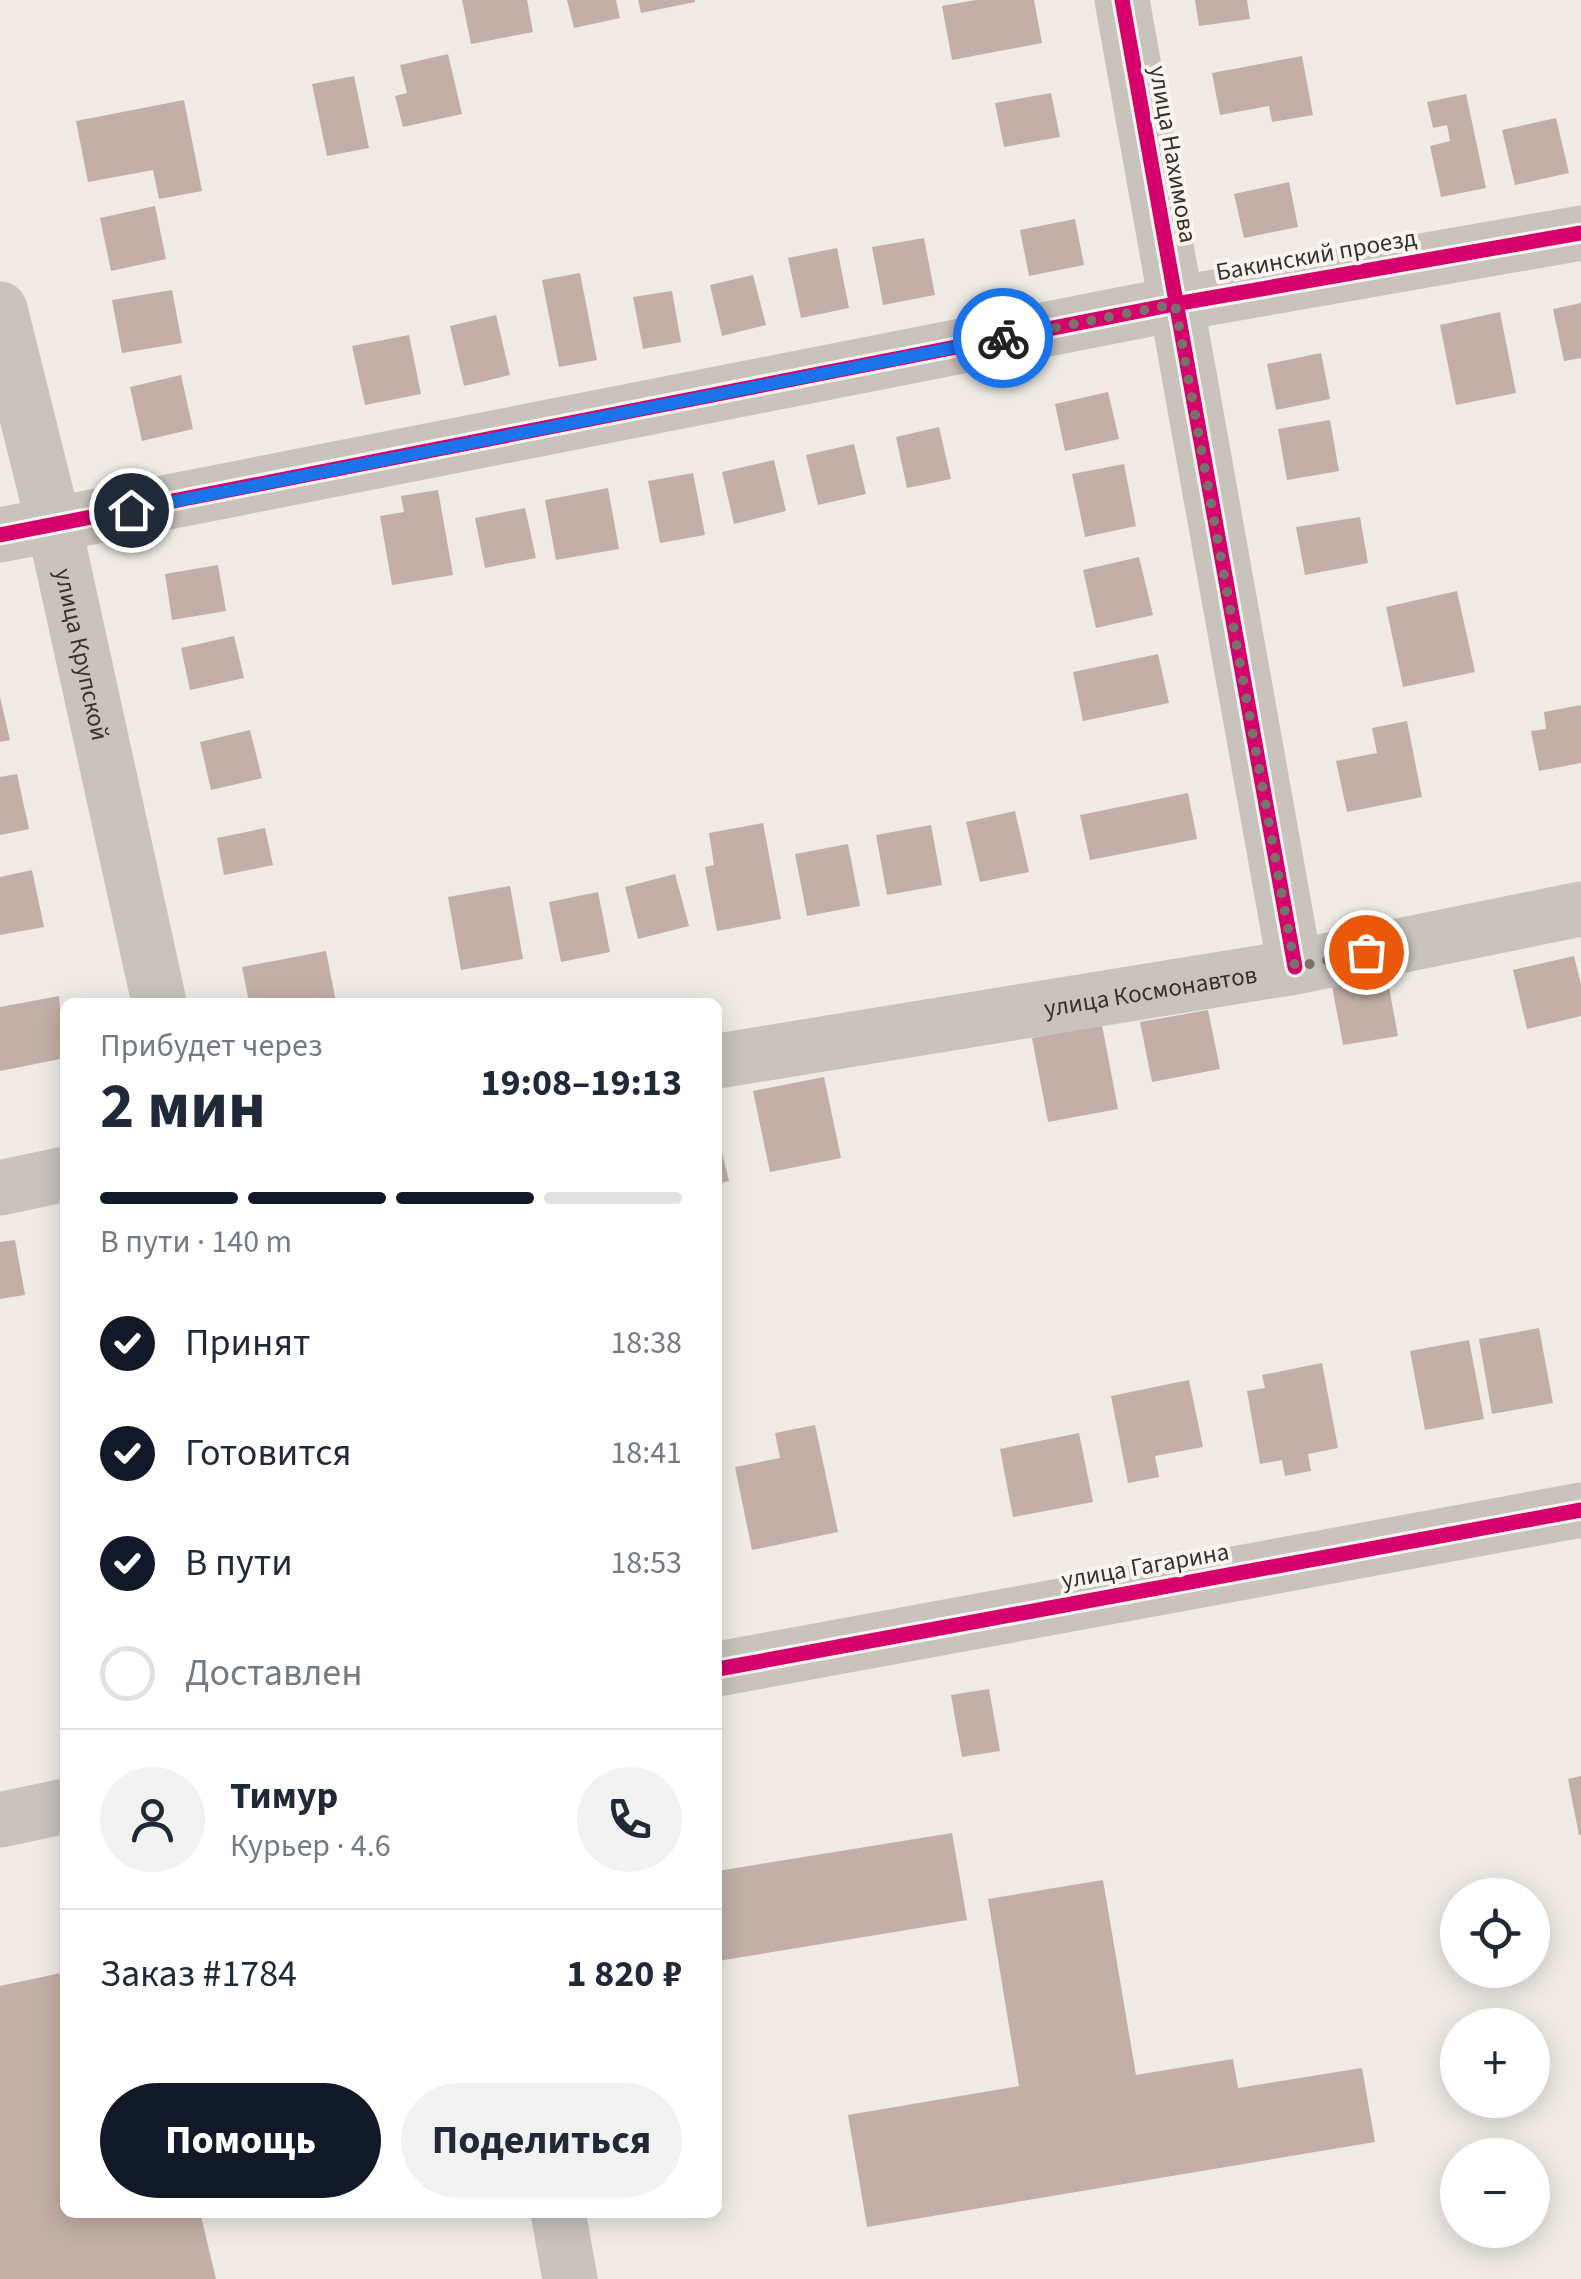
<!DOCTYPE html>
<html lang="ru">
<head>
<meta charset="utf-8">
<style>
  body { margin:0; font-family:"Source Sans 3",sans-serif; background:#f2f2f3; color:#1f2937; height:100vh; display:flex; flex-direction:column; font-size:38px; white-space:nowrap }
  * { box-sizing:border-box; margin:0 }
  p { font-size:32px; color:#747a83 }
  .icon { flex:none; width:55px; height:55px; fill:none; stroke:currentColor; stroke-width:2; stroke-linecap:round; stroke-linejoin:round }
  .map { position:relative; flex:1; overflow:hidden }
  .details { position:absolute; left:60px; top:998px; width:662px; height:1220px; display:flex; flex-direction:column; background:#fff; border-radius:15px; box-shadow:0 5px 25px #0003 }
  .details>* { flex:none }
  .tools { position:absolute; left:1440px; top:1878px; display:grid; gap:20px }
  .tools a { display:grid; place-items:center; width:110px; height:110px; border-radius:50%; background:#fff; box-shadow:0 5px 25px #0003; font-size:50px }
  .pin { position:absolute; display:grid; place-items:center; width:85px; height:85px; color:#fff; margin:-42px; border:5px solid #fff; border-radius:50%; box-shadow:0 2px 10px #0007 }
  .courier { position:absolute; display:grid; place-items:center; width:100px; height:100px; margin:-50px; border:8px solid #1a73e8; border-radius:50%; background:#fff; color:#222; box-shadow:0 2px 12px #0007 }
  .head em { font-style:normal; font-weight:700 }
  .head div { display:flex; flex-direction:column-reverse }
  .head { display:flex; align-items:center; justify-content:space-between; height:170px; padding:0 40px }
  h1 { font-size:65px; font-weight:700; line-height:75px }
  .bar { display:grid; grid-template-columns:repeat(4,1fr); gap:15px 10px; align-content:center; height:120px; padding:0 40px }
  .bar i { height:12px; border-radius:8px; background:#e0e1e3 }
  .bar .on { background:#111827 }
  .bar p { grid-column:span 4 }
  .line { display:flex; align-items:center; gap:25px; padding:0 40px; border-top:2px solid #e0e1e3 }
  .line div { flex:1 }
  .round { display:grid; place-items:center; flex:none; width:105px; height:105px; border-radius:52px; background:#f2f2f3 }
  ol { padding:0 40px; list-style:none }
  li { display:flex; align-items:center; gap:30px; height:110px }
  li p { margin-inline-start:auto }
  li .icon { padding:10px; border-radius:50%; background:#111827; color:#fff; stroke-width:4 }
  li:last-child { color:#747a83 }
  li i { width:55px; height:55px; border:5px solid #e0e1e3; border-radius:50% }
  .button { display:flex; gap:20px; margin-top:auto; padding:20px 40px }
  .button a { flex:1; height:115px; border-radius:60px; background:#111827; color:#fff; font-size:40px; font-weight:700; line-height:115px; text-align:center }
  .button a+a { background:#f2f2f3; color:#1f2937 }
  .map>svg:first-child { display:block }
</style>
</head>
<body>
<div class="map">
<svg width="1581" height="2279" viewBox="0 0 1581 2279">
  <rect width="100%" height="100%" fill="#f0ebe5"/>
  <!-- building -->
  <path fill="#c3afa7" d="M462,0h65l6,32 -62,12z
    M567,0h49l4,18 -46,10z
    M638,0h57v2l-54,11z
    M976,0h58l8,43 -90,17 -10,-54z
    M1195,0h52l3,19 -51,7z
    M448,54l14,60 -59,13 -8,-31 12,-3 -7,-28z
    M1302,56l11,59 -41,7 -3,-16 -49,9 -8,-42z
    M354,76l15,72 -42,8 -15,-72z
    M1051,93l9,44 -56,10 -9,-44z
    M1466,94l20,94 -45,9 -11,-51 20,-5 -3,-16 -14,3 -6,-26z
    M184,100l18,91 -43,8 -6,-29 -65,12 -12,-61z
    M1556,118l13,55 -54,12 -13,-55z
    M1289,182l9,45 -54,11 -10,-44z
    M155,206l11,53 -55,12 -11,-53z
    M1075,219l9,46 -55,11 -9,-46z
    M924,238l11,57 -52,10 -11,-58z
    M837,248l12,60 -48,10 -13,-60z
    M580,273l17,87 -38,7 -17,-87z
    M753,275l13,50 -44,11 -12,-51z
    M172,290l10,53 -60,10 -10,-53z
    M672,291l9,51 -38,7 -10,-52z
    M1581,303v55l-17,3 -11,-52z
    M1500,312l16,81 -60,12 -16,-80z
    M496,315l14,60 -46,11 -14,-60z
    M409,335l12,59 -56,11 -13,-59z
    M1321,353l9,46 -54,11 -9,-46z
    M181,375l12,54 -51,12 -12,-54z
    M1108,392l11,47 -54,12 -10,-47z
    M1330,420l9,51 -52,9 -9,-51z
    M939,427l12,52 -44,9 -11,-51z
    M854,444l12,50 -48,11 -12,-50z
    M774,460l12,51 -52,13 -12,-52z
    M1124,464l12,62 -51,11 -13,-63z
    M693,473l12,62 -45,8 -12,-62z
    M608,488l11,61 -63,11 -11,-60z
    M438,490l15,85 -61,10 -12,-69 24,-4 -3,-16z
    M525,508l11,50 -51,10 -10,-50z
    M1360,517l8,46 -63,12 -9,-48z
    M1139,557l14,58 -57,13 -13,-58z
    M218,565l8,46 -54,9 -7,-46z
    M1457,591l18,81 -72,15 -17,-80z
    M234,636l10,42 -54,12 -9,-42z
    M1158,654l11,49 -86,18 -10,-49z
    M0,697l10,43 -10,2z
    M1581,705v58l-42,8 -8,-40 15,-2 -2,-17z
    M1407,721l15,76 -75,15 -11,-51 41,-8 -5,-25z
    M250,730l12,48 -51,12 -11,-48z
    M17,774l12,55 -29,6v-58z
    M1188,793l9,46 -107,21 -10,-45z
    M1015,811l14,61 -49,10 -14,-60z
    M763,823l18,96 -64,12 -12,-64 9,-2 -5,-32z
    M931,825l11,60 -55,10 -11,-60z
    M265,828l8,37 -49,10 -7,-37z
    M848,844l12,62 -53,10 -12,-62z
    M32,870l12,57 -44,8v-58z
    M675,874l14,52 -51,13 -13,-52z
    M510,886l13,73 -62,11 -13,-73z
    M598,892l12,60 -49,10 -12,-60z
    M326,951l10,51h-87l-7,-35z
    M1574,956l7,28v32l-54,13 -14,-59z
    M1387,977l11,59 -55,9 -11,-59z
    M59,996l6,62 -65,13v-64z
    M1208,1010l12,59 -68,13 -12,-60z
    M1102,1025l16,84 -70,13 -16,-84z
    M824,1077l17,81 -71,14 -17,-81z
    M718,1136l11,45 -11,3z
    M15,1240l10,55 -25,4v-57z
    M1539,1328l14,75 -61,11 -13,-75z
    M1469,1340l15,79 -59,11 -15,-79z
    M1322,1363l16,85 -30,6 3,17 -26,5 -3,-16 -22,4 -13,-73 18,-3 -3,-13z
    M1189,1380l14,67 -48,9 4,21 -31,6 -17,-87z
    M815,1425l23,107 -86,18 -17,-83 45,-9 -5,-25z
    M1079,1433l14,69 -80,15 -13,-68z
    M989,1689l11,62 -38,6 -11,-62z
    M1581,1776v59h-2l-11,-56z
    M952,1833l15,87 -249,41v-90z
    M1103,1880l33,195 97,-16 5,29 124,-20 13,74 -508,85 -19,-112 171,-29 -31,-187z
    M65,1972v240h135l16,67h-216v-293z"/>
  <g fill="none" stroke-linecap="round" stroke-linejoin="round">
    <!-- minor -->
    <g stroke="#c9c3be" stroke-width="55">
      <path d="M1122,0l173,967"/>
      <path id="s1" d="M0,309l54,216 105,477"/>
      <path d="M0,535l1175,-231 406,-71"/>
      <path id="s2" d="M718,1061l577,-94 286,-58"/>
      <path d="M0,1188l65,-14"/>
      <path d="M718,1669l863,-159"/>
      <path d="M0,1820l65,-14"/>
      <path d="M558,2212l12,67"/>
    </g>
    <defs>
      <path id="cycleway" d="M1122,0l173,967
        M0,535l1175,-231 406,-71
        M718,1669l863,-159"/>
    </defs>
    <!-- cycleway casing -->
    <use href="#cycleway" stroke="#fbf5ee" stroke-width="21"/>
    <!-- cycleway -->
    <use href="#cycleway" stroke="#d6006c" stroke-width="15"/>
  </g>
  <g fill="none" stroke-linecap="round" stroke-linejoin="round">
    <!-- done -->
    <path stroke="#7a716c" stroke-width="10" stroke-dasharray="0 18" d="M1003,338l172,-34 120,663 71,-15"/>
    <!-- route -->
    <path stroke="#1a73e8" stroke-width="12" d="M131,510l872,-172"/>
  </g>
  <g text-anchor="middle" stroke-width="8" stroke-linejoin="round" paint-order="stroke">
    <!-- street labels -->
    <g font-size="25" fill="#3b302b" stroke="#fbf5ee">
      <text transform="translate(1174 154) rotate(80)" y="9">улица Нахимова</text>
      <text transform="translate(1316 254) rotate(-10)" y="9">Бакинский проезд</text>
      <text dy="9" stroke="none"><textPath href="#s1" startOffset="355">улица Крупской</textPath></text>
      <text dy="9" stroke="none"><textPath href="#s2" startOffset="438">улица Космонавтов</textPath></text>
      <text transform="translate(1145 1565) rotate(-10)" y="9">улица Гагарина</text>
    </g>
  </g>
</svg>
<div class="tools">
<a><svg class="icon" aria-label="locate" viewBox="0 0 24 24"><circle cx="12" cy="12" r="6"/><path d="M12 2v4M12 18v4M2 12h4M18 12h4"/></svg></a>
<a>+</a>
<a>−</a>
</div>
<div class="pin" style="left:1366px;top:952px;background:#ea580c"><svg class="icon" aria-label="bag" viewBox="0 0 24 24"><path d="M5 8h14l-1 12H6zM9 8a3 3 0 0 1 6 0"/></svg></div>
<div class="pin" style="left:131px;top:510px;background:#1f2937"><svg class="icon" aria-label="home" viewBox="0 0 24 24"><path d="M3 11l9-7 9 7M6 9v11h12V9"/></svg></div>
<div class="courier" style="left:1003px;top:338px"><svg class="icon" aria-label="bike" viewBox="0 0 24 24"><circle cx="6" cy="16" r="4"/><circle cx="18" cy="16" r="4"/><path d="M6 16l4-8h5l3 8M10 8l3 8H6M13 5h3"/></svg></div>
<section class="details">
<div class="head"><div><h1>2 мин</h1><p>Прибудет через</p></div><em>19:08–19:13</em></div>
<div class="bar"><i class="on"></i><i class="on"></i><i class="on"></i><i></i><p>В пути · 140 m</p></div>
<ol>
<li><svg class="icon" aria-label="check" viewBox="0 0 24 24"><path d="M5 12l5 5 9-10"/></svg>Принят<p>18:38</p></li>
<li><svg class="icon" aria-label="check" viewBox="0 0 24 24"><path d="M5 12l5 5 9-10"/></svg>Готовится<p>18:41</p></li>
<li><svg class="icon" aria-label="check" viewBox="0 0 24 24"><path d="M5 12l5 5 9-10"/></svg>В пути<p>18:53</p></li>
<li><i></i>Доставлен</li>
</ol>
<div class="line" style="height:180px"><a class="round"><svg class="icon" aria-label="person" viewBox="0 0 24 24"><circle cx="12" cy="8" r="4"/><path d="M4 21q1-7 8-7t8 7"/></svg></a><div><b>Тимур</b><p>Курьер · 4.6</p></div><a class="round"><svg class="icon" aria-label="phone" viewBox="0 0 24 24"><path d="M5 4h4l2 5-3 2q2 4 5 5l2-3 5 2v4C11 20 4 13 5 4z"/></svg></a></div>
<div class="line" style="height:130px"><div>Заказ #1784</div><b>1 820 ₽</b></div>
<div class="button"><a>Помощь</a><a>Поделиться</a></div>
</section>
</div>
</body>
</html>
